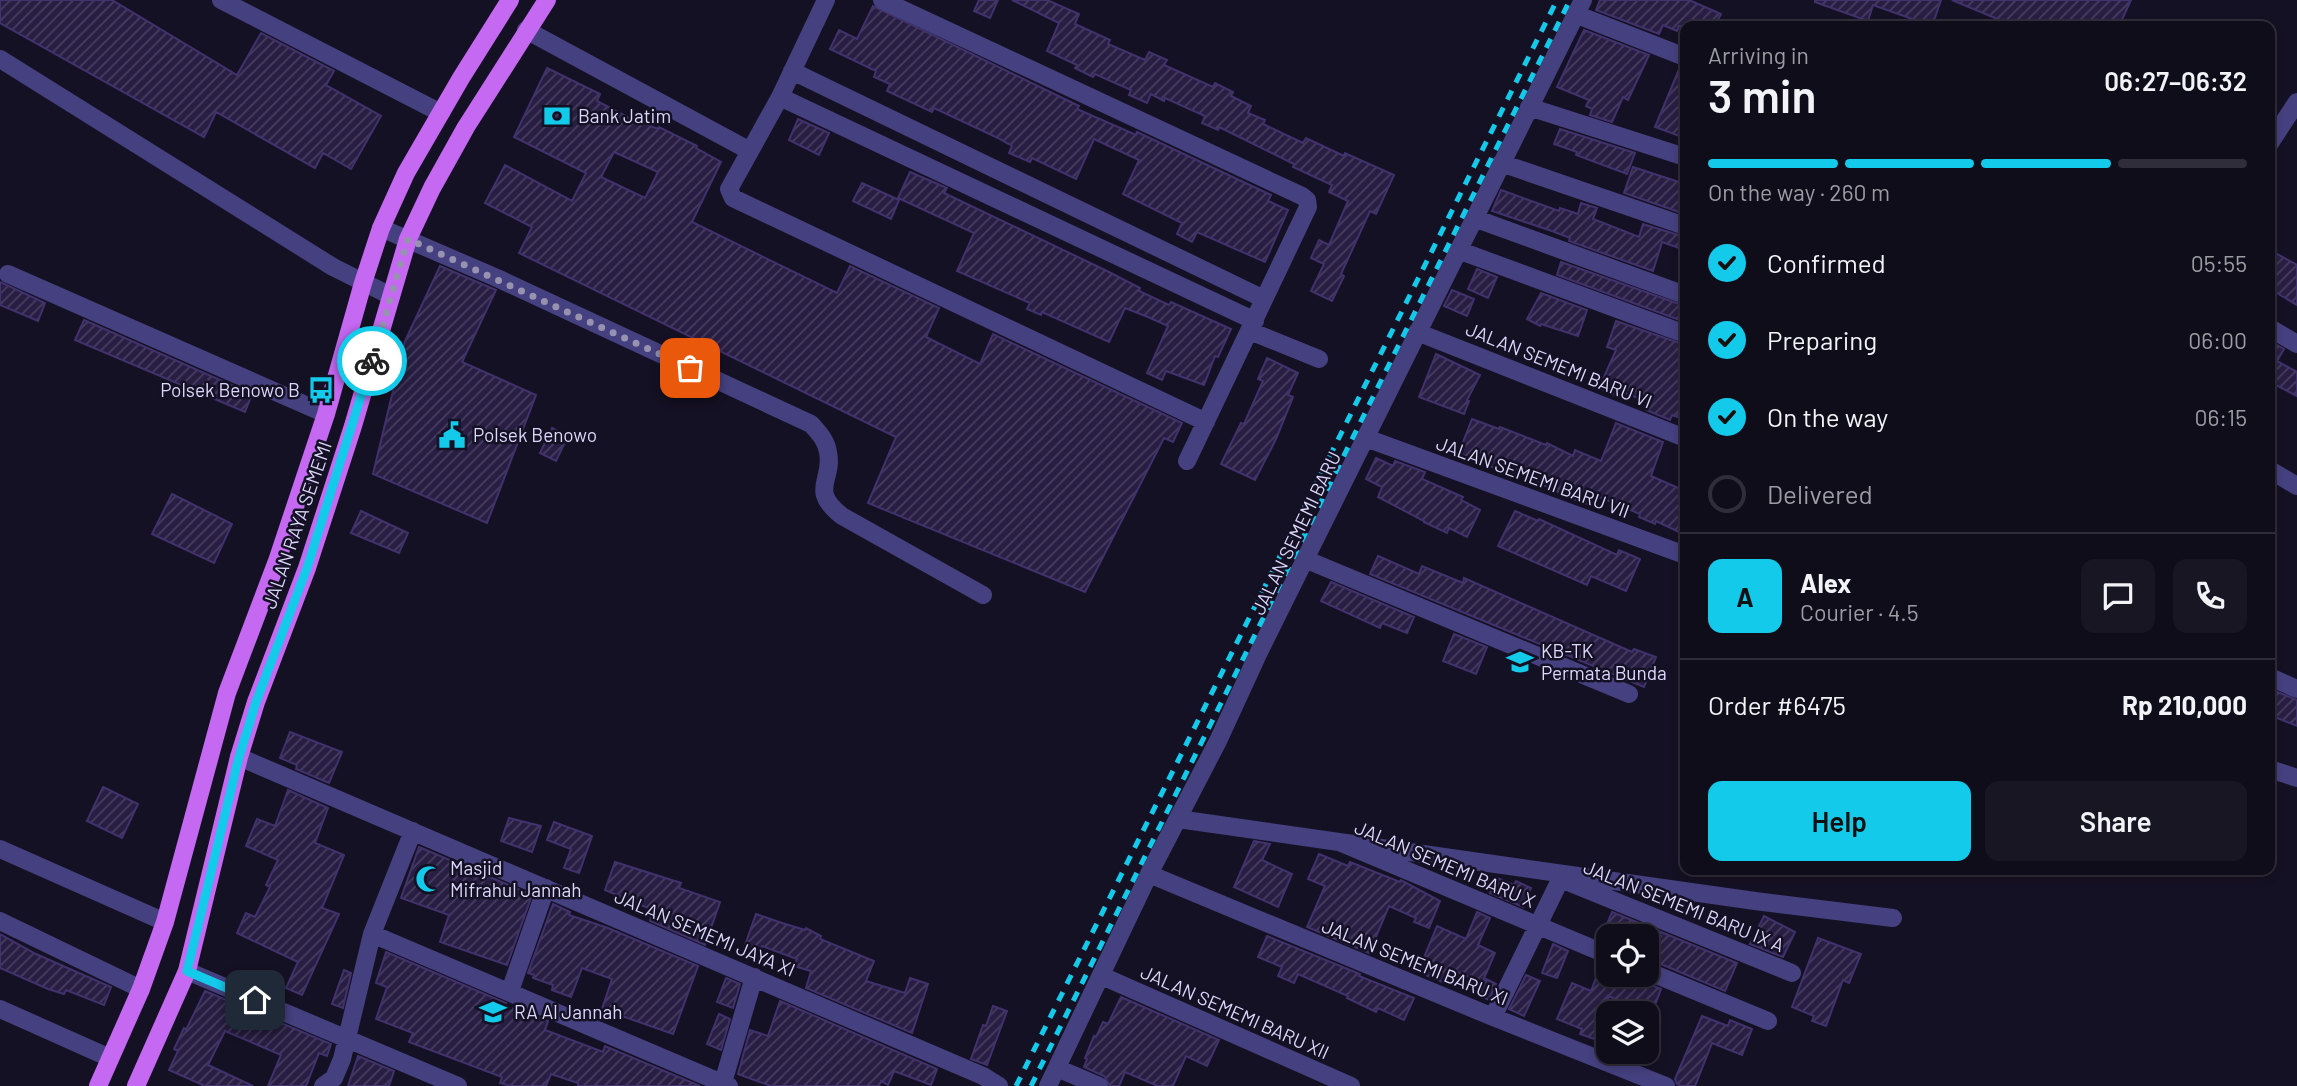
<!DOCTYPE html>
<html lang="en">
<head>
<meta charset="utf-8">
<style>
  body { margin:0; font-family:Barlow,sans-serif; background:#191624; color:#f1f3f6; height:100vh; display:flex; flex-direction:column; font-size:26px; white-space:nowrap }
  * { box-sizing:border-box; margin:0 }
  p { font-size:23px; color:#9c9ca3 }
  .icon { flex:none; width:38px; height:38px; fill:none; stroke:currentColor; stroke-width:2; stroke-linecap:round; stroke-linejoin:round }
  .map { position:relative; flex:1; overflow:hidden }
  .sheet { position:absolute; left:1680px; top:21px; width:595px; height:854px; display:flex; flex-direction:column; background:#100d1b; border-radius:14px; box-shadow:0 4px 10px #0003,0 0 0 2px #302d3a }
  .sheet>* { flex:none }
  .fabs { position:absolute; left:1596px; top:924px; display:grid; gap:14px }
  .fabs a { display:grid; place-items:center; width:63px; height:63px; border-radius:14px; background:#100d1b; box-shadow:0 4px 10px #0003,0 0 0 2px #302d3a; font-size:35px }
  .pin { position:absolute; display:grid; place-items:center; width:60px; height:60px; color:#fff; margin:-30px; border-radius:14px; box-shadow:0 4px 10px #0006 }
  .courier { position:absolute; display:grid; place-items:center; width:70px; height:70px; margin:-35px; border:5px solid #14caeb; border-radius:50%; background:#fff; color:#222; box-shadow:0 2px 9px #0007 }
  .head em { font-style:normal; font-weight:600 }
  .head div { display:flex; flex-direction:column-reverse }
  .head { display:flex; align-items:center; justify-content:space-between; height:119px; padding:0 28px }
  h1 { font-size:46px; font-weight:600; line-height:52px }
  .bar { display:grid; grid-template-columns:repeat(4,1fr); gap:10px 7px; align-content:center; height:84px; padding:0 28px }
  .bar i { height:9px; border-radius:5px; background:#302d3a }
  .bar .active { background:#14caeb }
  .bar p { grid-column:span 4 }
  .line { display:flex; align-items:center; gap:18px; padding:0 28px; border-top:2px solid #302d3a }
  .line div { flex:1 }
  .round { display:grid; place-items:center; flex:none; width:74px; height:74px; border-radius:14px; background:#191624 }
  ol { padding:0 28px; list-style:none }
  li { display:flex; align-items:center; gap:21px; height:77px }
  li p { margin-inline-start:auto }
  li .icon { padding:7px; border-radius:50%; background:#14caeb; color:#111; stroke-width:4 }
  li:last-child { color:#9c9ca3 }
  li i { width:38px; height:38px; border:4px solid #302d3a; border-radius:50% }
  .cta { display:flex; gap:14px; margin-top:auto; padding:14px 28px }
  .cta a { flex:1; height:80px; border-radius:14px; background:#14caeb; color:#111; font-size:28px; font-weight:600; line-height:80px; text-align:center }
  .cta a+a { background:#191624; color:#f1f3f6 }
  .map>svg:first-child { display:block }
</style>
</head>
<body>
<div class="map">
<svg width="2297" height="1086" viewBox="0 0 2297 1086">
  <defs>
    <pattern id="building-hatch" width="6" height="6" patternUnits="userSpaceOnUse" patternTransform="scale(1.75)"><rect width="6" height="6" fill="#281e43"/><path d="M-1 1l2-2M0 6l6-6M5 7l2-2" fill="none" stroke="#473e5f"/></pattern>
  </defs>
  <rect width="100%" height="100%" fill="#151124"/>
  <!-- building -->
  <path fill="url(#building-hatch)" stroke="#41326d" stroke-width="2" fill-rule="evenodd" d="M0,0h112l125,75 24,-42 73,38 -8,14 55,31 -30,53 -28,-16 -8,15 -99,-56 -12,25 -204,-114z
    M979,0h19l-8,18 -16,-7z
    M1012,0h35l32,14 -4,10 35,16 -2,4 37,16 4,-8 18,8 -3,5 49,22 2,-4 18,9 -2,4 20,10 -3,7 17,7 -2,4 40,19 3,-5 38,18 1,-3 49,22 -18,39 -6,-3 -29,63 3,2 -12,25 -21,-10 13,-27 -13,-6 8,-18 10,5 19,-44 -19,-9 3,-7 -39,-18 1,-3 -75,-37 -1,3 -16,-7 3,-7 -40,-18 -1,3 -13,-7 -4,9 -18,-8 2,-5 -36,-16 -2,3 -18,-9 2,-3 -30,-14 12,-28z
    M1600,0h89l32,14 -6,12h-36l-2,5 -14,-6 -4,9 -63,-24z
    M1815,0h126l-9,26 -59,-21 -5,16 -53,-19z
    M1952,0h179l-12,26h-105z
    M873,6l206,100 -2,3 59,26 1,-3 134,63 -3,6 20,9 -23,52 -68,-30 -5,10 -15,-8 5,-11 -59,-29 16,-34 -45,-21 -18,40 -44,-21 -2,4 -21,-9 3,-7 -14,-8 -64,-30 -2,4 -45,-21 3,-7 -16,-7 2,-6 -46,-22 9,-19 18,9z
    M1584,30l65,25 -21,45 -5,-3 -11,25 -22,-7 2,-6 -6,-3 3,-6 -32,-13z
    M1680,67l5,1v70l-30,-11z
    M547,68l53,26 -3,7 36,19 1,-2 14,7 10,4 1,-2 38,19 -1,2 25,14 -29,60 145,71 13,-27 89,42 -13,29 54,27 13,-30 189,89 -9,19 -9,-4 -79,154 -217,-89 28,-66 -377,-184 13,-26 -47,-24 20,-38 67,36 14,-28 -72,-36zM614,152l44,20 -13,26 -44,-21z
    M798,119l31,14 -10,22 -30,-15z
    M1560,129l75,24 -8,21 -51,-19 1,-3 -23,-8z
    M1633,167l52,17v30l-61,-21z
    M910,172l37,16 -3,5 163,78 33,17 -1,3 30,14 2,-3 60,27 -13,28 -3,-1 -11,29 -38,-14 -4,9 -15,-7 21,-47 -20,-9 -23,-9 -16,34 -67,-30 -1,3 -14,-6 3,-6 -73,-32 17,-38 -76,-35z
    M862,183l37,17 -8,19 -38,-18z
    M1501,190l58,21 1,-3 18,6 3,-11 16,5 -4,11 46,18 4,-13 42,13v13l-23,-8 -9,29 -84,-30 1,-3 -18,-7 -60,-20z
    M2270,250l27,15v40l-27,-16z
    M1561,262l124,44v16l-128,-47z
    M440,266l56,24 -34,72 74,33 -49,128 -114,-49 32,-133z
    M1477,269l20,8 -9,21 -20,-9z
    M0,282l45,21 -7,18 -38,-16z
    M1452,290l22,9 -7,17 -23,-10z
    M1541,293l46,17 -9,26 -37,-12 -1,2 -13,-7z
    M84,320l168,74 -7,18 -170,-72z
    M1616,321l69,24v48l-8,24 -5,-2 -2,5 -24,-10 3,-8 -32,-12 -2,5 -16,-7 17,-38 -9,-3z
    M2270,341l14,8 -7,12 20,11v24l-27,-14z
    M1436,354l44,21 -13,25 2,1 -5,13 -45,-17z
    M1267,358l31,15 -10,22 5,2 -17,42 -21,41 -34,-16 20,-41 3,1 19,-43 -5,-2z
    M1472,419l27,10 1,-2 46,18 1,-2 26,13 2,-6 26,11 15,-38 47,19 -12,34 34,15v44l-29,-14 -1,3 -16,-7 1,-3 -43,-18 -4,10 -22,-8 -53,-25 -1,3 -59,-21z
    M552,428l16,8 -12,25 -16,-8z
    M1376,458l17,8 2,-5 30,11 -3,7 41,18 -2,3 19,10 -13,27 -18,-9 -2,5 -23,-11v-1l-46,-24 4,-10 -16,-8z
    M172,494l60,30 -18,39 -62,-29z
    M361,511l47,22 -9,20 -48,-20z
    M1515,511l23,10 1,-2 78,36 2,-5 21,9 -14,32 -35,-15 -4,9 -89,-39z
    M1378,556l41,18 3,-8 41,17 1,-5 168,74 2,-3 22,8 -12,30 -274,-113z
    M1331,582l83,35 -7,16 -25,-10 -2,5 -59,-27z
    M1454,634l33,13 -11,27 -33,-13z
    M2270,689l27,11v26l-27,-11z
    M290,732l52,20 -13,31 -33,-14 1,-4 -17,-7z
    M103,787l35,17 -16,34 -35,-17z
    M288,790l40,18 -13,35 29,12 -22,53 17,6 -37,81 -16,-7 12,-26 -61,-29 9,-20 9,4 15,-30 -4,-2 12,-25 -32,-14 11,-27 18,7z
    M509,818l32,8 -9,26 -31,-11z
    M554,822l38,14 -13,37 -15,-5 7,-19 -24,-9z
    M1254,841l16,3 -8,16 30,14 -14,33 -44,-20z
    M419,847l113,48 -25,70 -67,-23 9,-27 -48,-17z
    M1319,854l29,12 2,-4 50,20 1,-2 39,21 -11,27 -15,-6 2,-4 -27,-12 -20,47 -62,-26 18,-41 -17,-7z
    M615,862l66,21 -2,5 41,14 -15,43 -55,-24 3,-11 -48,-20z
    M1497,878l17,7 2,-4 15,7 -8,19 -33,-14z
    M553,904l17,8 -1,3 39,13 90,38 -25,68 -71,-25 10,-30 -30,-11 -11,29 -19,-7 1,-5 -20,-7 1,-3 -6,-2z
    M1477,912l13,6 -12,27 17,8 -13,30 -31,-14 -6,14 -27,-11 19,-46 29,13z
    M1612,912l125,51 -12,28 -74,-31 10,-24h-59z
    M756,914l26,9 23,7 1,-2 15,8 -1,3 54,22 -8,20 39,12 5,-15 18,6 -16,49 -106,-45 5,-17 -17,-5 3,-7 -35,-13 -3,8 -15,-6z
    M1764,916l31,16 -12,25 -33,-13z
    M0,934l36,20 75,33 -7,18 -38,-15 -2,4 -16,-5 -48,-21z
    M1267,936l93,38 -1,2 55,22 -10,22 -26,-12 -2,4 -29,-14 1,-2 -50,-22 -4,9 -16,-7 4,-9 -24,-10z
    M1818,938l43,16 -12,29 -6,-3 -17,46 -14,-5 2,-5 -22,-9z
    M1553,944l15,7 -11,27 -15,-5z
    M386,952l120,51 -1,3 43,15 -3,9 58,22 2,-6 95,40h-122v-3l-27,-9 -5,12h-35l-11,-3 2,-6 -93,-35 4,-9 -37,-14 11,-32 -11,-4z
    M344,970l7,3 -8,35 -11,-4z
    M1526,975l14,6 -16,35 -15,-7z
    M1597,975h40l5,6 19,8 -9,24 -44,-17v45l-13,-6 -1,4 -14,-5 2,-5 -25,-10 15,-36 19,8z
    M726,978l14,6 -7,24 -16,-6z
    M1486,979l10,5 -7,16 -10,-5z
    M205,991l126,53 -4,12 -8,-3 -13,33h-38l13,-31 -56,-24 -17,34 45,21h-48l-36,-16 9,-19 -4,-2 10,-21 2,2z
    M1121,997l98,43 -12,26 -21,-10 -13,30h-15l-33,-14 -6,14h-9l-6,-10 -20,-9 3,-8 -2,-1 9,-22 2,1 7,-15 5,2z
    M780,1001l157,68 -6,16 -37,-14 -6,14 -7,-4 -2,5h-108l-33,-12 12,-44 18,6z
    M993,1006l14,5 -20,54 -16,-6 12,-34 3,1z
    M719,1014l11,5 -9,31 -14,-6z
    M1702,1016l26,10 2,-6 22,9 -10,26 -30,-12 -17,43h-14l-4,-2 -2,-5z
    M358,1056l36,15 -5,15h-41z"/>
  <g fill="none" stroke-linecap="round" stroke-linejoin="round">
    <!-- minor -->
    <path stroke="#45407f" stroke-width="18" d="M221,0l220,113
      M826,0l-46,97 -51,92 4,9 473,224
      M882,0l420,196 5,4 1,7 -121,254
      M1575,14l110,43
      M526,30l224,121
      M0,59l333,208 58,29
      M792,71l472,228
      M780,97l475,224
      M1529,107l156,50
      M2270,143l27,-41
      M1501,163l184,63
      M1474,218l211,77
      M381,228l116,50 314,146c8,9 15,16 17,28 6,29 -20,37 14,64l141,79
      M1458,250l227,84
      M8,274l318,140
      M2270,328l27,16
      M1250,331l69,28
      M1417,332l268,106
      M1366,438l319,117
      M2270,470l27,16
      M1307,560l322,134
      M2270,677l27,12
      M239,757l744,319 16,10
      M2270,769l27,9
      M1178,819l161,23 269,113
      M1339,842l416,59 138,17
      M0,849l165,73
      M1149,874l344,143 173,69
      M1563,880l229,93
      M0,921l141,68
      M372,934l357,152
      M187,971l271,115
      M1647,971l121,50
      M1102,976l249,110
      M510,991l36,-103
      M0,1009l110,49
      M1493,1017l70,-143
      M1057,1068l42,18
      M323,1086l11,-8 8,-19 30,-125 41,-103
      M722,1086l32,-109
      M1048,1086l101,-212 69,-133 41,-89 324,-652"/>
    <!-- major -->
    <path stroke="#c568f2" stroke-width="18" d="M98,1086l43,-97 24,-67 62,-229 50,-132 49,-147 37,-131 18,-55 25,-55 55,-95 49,-78
      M136,1086l51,-115 52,-214 17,-55 51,-134 46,-142 55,-187 24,-51 34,-61 81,-127"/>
    <!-- rail -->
    <path stroke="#14caeb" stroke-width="5" stroke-dasharray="10 9" stroke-linecap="butt" d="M1016,1086l541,-1086
      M1031,1086l539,-1086"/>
  </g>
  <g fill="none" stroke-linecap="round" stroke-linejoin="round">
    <!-- done -->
    <path stroke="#9792b0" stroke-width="7" stroke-dasharray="0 12.6" d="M372,361l36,-122 282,129"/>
    <!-- route -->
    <path stroke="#14caeb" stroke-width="9" d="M255,1000l-68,-29 52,-214 17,-55 51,-134 65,-207"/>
  </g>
  <!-- icons -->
  <defs>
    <symbol id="bank-bare" viewBox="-9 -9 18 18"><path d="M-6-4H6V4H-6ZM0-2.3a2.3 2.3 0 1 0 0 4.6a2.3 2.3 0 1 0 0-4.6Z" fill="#14caeb" stroke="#151124" stroke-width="2.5" paint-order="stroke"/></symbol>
    <symbol id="bus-bare" viewBox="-9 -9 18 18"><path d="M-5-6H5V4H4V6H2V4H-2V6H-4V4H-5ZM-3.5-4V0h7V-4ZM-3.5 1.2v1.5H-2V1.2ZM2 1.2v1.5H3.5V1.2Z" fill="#14caeb" stroke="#151124" stroke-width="2.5" paint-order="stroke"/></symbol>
    <symbol id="civic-bare" viewBox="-9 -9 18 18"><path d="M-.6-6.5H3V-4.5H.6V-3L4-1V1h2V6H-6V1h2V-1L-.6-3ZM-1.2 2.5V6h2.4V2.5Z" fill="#14caeb" stroke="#151124" stroke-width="2.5" paint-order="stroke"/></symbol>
    <symbol id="school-bare" viewBox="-9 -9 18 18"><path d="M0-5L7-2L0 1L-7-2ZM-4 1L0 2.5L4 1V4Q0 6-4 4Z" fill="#14caeb" stroke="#151124" stroke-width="2.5" paint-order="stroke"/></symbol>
    <symbol id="mosque-bare" viewBox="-9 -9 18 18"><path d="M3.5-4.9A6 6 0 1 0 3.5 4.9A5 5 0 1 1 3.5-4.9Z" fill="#14caeb" stroke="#151124" stroke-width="2.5" paint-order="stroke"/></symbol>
  </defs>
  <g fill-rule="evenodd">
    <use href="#bank-bare" x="538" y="97" width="38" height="38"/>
    <use href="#bus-bare" x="302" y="371" width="38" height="38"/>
    <use href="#civic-bare" x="433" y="416" width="38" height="38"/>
    <use href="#school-bare" x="1501" y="643" width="38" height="38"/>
    <use href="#mosque-bare" x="410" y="860" width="38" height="38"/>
    <use href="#school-bare" x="474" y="993" width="38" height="38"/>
  </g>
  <g text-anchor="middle" stroke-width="5" stroke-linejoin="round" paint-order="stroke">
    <!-- poi labels -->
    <g font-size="19" fill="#ddd7fc" stroke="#151124" text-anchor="start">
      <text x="578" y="123">Bank Jatim</text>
      <text x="300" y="397" text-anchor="end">Polsek Benowo B</text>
      <text x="473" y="442">Polsek Benowo</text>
      <text x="1541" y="658">KB-TK<tspan x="1541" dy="22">Permata Bunda</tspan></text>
      <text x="450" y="875">Masjid<tspan x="450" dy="22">Mifrahul Jannah</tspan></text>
      <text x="514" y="1019">RA Al Jannah</text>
    </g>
    <!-- street labels -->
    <g font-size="19" fill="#ddd7fc" stroke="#151124">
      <text transform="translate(1559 365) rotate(22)" y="7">JALAN SEMEMI BARU VI</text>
      <text transform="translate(1533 477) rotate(20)" y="7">JALAN SEMEMI BARU VII</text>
      <text transform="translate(297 525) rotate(-71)" y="7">JALAN RAYA SEMEMI</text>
      <text transform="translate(1296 533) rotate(-64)" y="7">JALAN SEMEMI BARU</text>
      <text transform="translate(1445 864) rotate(23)" y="7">JALAN SEMEMI BARU X</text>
      <text transform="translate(1684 906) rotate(22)" y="7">JALAN SEMEMI BARU IX A</text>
      <text transform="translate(705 933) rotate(23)" y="7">JALAN SEMEMI JAYA XI</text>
      <text transform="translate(1415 962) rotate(22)" y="7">JALAN SEMEMI BARU XI</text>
      <text transform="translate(1235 1012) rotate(24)" y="7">JALAN SEMEMI BARU XII</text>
    </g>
  </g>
</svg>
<div class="fabs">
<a><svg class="icon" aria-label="locate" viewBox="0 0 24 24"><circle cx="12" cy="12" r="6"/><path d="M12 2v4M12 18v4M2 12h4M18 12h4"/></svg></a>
<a><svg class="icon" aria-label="layers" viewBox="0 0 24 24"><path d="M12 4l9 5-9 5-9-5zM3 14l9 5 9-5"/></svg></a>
</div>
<div class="pin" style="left:690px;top:368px;background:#ea580c"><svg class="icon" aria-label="bag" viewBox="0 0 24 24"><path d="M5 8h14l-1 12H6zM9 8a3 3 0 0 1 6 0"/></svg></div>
<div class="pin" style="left:255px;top:1000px;background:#1f2937"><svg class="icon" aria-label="home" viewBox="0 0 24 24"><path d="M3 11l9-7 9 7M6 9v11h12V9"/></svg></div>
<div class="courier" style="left:372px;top:361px"><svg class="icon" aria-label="bike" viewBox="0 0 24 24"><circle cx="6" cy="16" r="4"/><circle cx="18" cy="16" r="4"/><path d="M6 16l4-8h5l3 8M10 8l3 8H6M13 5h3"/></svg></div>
<section class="sheet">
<div class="head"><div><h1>3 min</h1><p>Arriving in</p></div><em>06:27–06:32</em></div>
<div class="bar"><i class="active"></i><i class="active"></i><i class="active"></i><i></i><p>On the way · 260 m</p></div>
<ol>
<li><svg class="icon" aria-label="check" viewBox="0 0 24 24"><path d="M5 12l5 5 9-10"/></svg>Confirmed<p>05:55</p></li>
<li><svg class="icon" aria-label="check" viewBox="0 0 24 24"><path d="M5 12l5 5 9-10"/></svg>Preparing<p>06:00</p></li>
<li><svg class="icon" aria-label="check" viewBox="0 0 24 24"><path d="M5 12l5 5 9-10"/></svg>On the way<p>06:15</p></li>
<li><i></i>Delivered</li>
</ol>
<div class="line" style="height:126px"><b class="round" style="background:#14caeb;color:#111">A</b><div><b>Alex</b><p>Courier · 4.5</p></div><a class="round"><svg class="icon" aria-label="chat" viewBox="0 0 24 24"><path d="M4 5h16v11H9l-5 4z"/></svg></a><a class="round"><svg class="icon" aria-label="phone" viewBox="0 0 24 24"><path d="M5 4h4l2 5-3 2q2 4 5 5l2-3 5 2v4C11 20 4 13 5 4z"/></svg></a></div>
<div class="line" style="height:91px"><div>Order #6475</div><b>Rp 210,000</b></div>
<div class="cta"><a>Help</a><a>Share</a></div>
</section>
</div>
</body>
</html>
